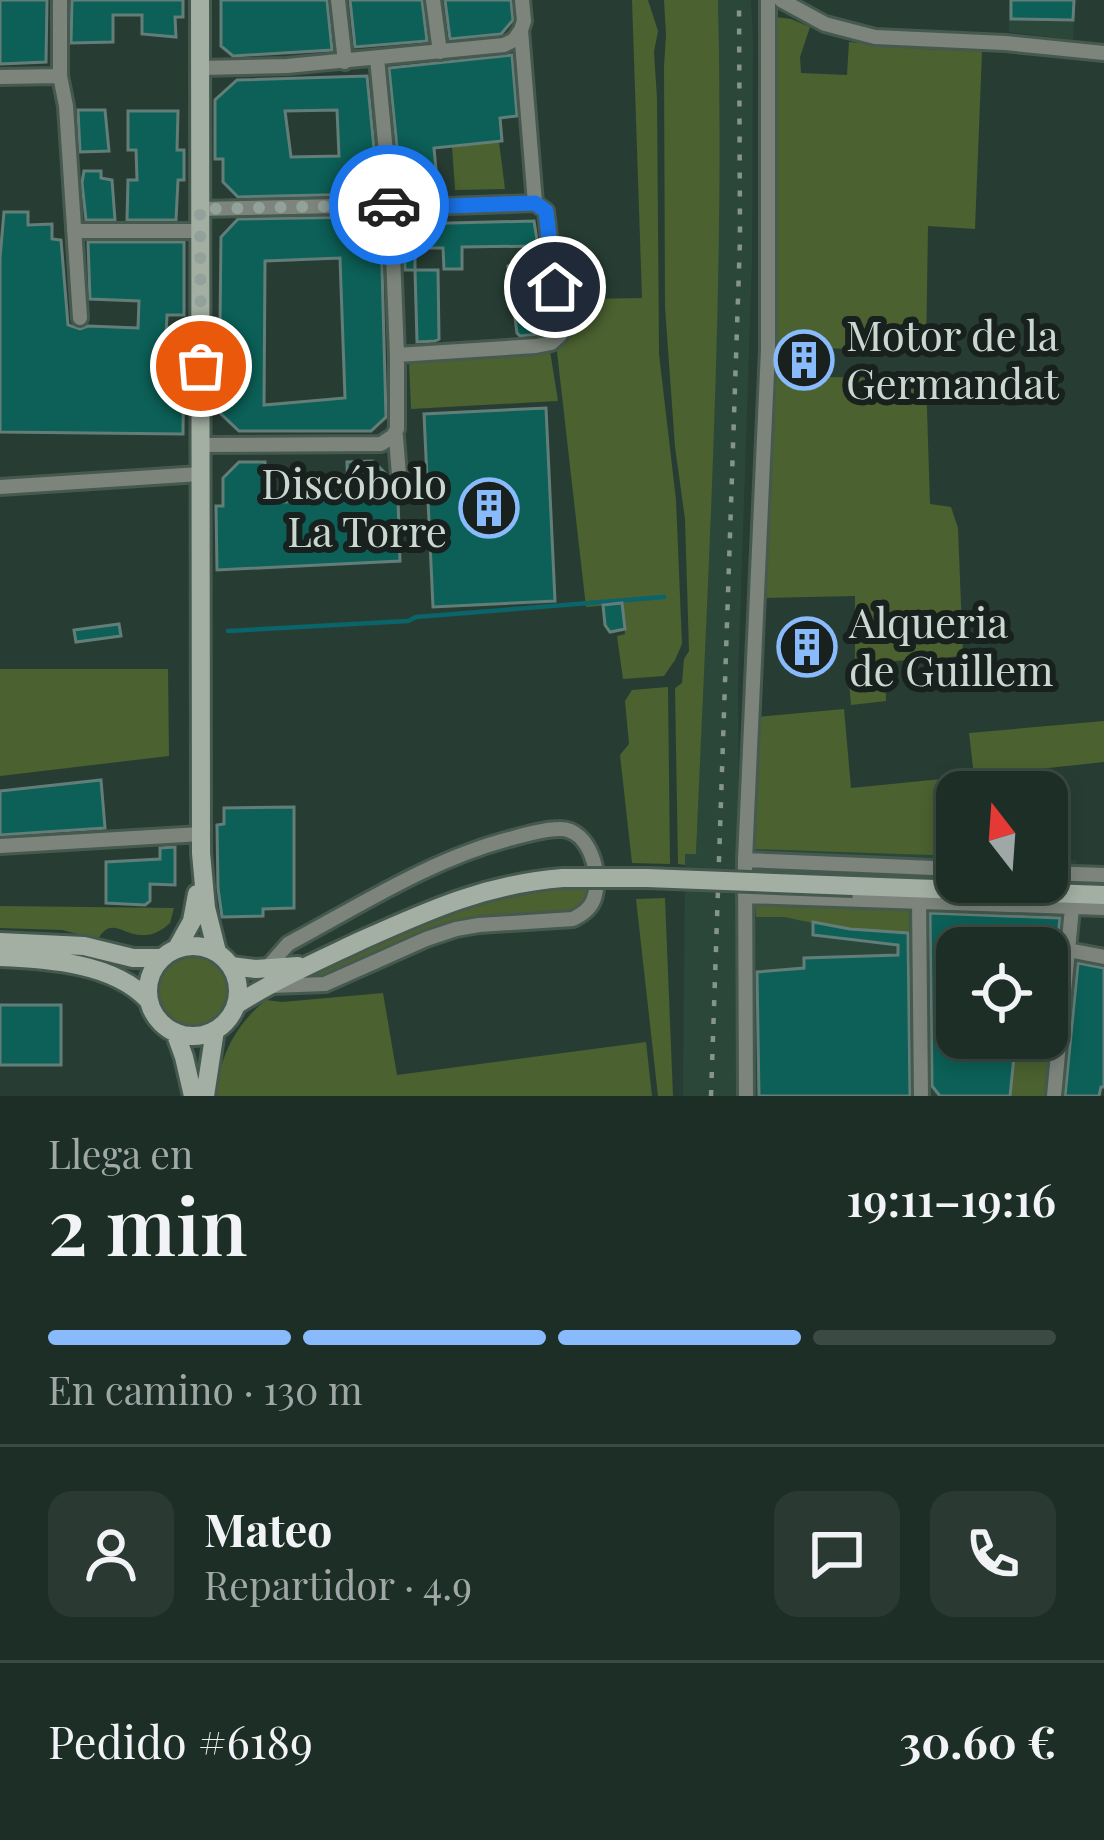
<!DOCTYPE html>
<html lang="es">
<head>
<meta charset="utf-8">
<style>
  body { margin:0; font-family:"Playfair Display",serif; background:#2a3a32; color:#f1f3f6; height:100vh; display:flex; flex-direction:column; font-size:45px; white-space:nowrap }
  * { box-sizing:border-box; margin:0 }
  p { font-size:39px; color:#a0a8a7 }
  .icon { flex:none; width:66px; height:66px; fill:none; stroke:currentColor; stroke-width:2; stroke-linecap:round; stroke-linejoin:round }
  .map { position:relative; height:1096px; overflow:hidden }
  .drawer { display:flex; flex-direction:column; background:#1d2e26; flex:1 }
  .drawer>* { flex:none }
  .needle { width:78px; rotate:343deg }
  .tools { position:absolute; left:936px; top:771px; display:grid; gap:24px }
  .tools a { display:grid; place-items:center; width:132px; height:132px; border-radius:24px; background:#1d2e26; box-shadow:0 6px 18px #0003,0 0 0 3px #3b4a43; font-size:60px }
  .pin { position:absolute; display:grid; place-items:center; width:102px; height:102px; color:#fff; margin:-51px; border:6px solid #fff; border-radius:50%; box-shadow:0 3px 12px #0007 }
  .courier { position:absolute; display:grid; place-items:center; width:120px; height:120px; margin:-60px; border:9px solid #1a73e8; border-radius:50%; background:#fff; color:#222; box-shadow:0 3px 15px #0007 }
  .headline em { font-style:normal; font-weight:600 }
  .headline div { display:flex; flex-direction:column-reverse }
  .headline { display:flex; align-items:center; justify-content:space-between; height:204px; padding:0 48px }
  h1 { font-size:78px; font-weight:600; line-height:90px }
  .bar { display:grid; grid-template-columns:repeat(4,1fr); gap:18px 12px; align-content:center; height:144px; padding:0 48px }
  .bar i { height:15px; border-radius:9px; background:#3b4a43 }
  .bar .selected { background:#89bafc }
  .bar p { grid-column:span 4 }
  .line { display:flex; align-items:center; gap:30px; padding:0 48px; border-top:3px solid #3b4a43 }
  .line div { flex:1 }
  .round { display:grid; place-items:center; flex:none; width:126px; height:126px; border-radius:24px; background:#2a3a32 }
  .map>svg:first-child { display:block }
</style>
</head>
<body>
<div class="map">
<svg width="1104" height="1096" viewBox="0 0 1104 1096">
  <rect width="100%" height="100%" fill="#273d33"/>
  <!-- built -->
  <path fill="#2a473a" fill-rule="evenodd" d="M718,0h33l2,40 -1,220 -14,424 1,163 218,9v26h90v-23l30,1 -23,236h-371l2,-242 11,-1 17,-425 7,-316zM957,948h90v90h-90z
    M1009,0h66l-2,40 -64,-8z"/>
  <!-- green -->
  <path fill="#4b6130" d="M632,0h16l10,31 -4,21 3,47 2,255 17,146 6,144 -7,16 -11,16 -41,3 -6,-43 8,-2 -3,-30 -36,3 -30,-264 8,-9 3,-41 15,6 60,-1z
    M664,0h54c7,284 -10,570 -22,854h-11v11l-7,-1 -3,-176 7,-5 2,-24 5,-8 -4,-132 -10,-72 -10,-140 -1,-240 2,-32z
    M776,17l15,2 19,8 -10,30 1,16 46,2 2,-33 71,7 62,2 -7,178 -47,-3 -2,126 -153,-6z
    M499,142l6,47 -50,1 -3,-44z
    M550,351l8,50 -147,8 -2,-47z
    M773,372l47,1 1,4 105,1 4,126 21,3 7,21 5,128 -108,8v-68l-92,2z
    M885,668l1,33 -35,4 -3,-35z
    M0,669h168l1,87 -169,20z
    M668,687l2,177 -38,-1 -12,-108 9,-11 -4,-43 7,-11z
    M844,709l7,79 121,-12 2,16h-17v64l-205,-7 4,-132z
    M1104,721v41l-130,14 -5,-43z
    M588,887c-1,10 -2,18 -12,23 -20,11 -50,4 -73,10 -71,19 -139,55 -212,63 62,-25 121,-63 186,-82 36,-11 74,-14 111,-14z
    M665,898l8,198h-15l-22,-197z
    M755,904l154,5v24l-72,-5 -53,-11h-28z
    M0,906l174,2 -4,15c-8,7 -17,13 -28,12 -19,0 -31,-19 -44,4l-36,-9 -62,-2z
    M155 991a36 36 0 1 1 72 0a36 36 0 1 1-72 0Z
    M383,993l14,82 249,-33 6,54h-435c1,-38 19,-72 49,-96l16,2z
    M1047,994l9,1 -9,101h-37l6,-58h31z"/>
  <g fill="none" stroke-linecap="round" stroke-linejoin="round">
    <!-- stream -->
    <path stroke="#0b6469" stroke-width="4.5" d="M228,631l180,-10 8,-4 248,-20"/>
  </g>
  <!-- building -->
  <path fill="#0c6057" stroke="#637e79" stroke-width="3" fill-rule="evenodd" d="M0,0h47l-1,62 -46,2z
    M72,0h111v17h-8l1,20 -34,-3v-19h-29v27l-42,1z
    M221,0h106l5,50 -99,6 -12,-10z
    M350,0h72l5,41 -72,6z
    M445,0h66l2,20 -12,14 -51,5z
    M1011,0h63l-1,20 -62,-1z
    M512,55l5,61 -17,2 2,23 -68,7 4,43 -22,1 -16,-14 -11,-110z
    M367,76l10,103 -11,15 -128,3 -15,-15v-23h-8v-59l22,-20zM337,110l2,46 -48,1 -6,-46z
    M78,110h27l4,41 -29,1z
    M128,111h50l-1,39h7v30h-6l-2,40h-49l1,-40h9l-1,-30h-8z
    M84,171h17v7l11,2 3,40h-29l-4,-37z
    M4,212h24v13l24,-1v15l9,1 7,85 12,4 8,-3 50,2 1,-27 -49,-2 -2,-57h96v73h-17l-1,21 18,1 -1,97 -183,-2v-174z
    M368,217l13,12 5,188 -15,14h-132l-20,-19 2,-175 17,-18zM340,258l5,140 -81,7 1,-144z
    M534,221l4,25 -76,1v22h-18l-1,-21h-28v22h-10l-1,-38 7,-8z
    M531,263l9,71 -20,2 -3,-3 -9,-67z
    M415,270h23l1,69 -4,2 -18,1z
    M787,347l35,1 -2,25 -34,-1z
    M546,408l9,193 -122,6 -9,-193z
    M373,461l15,15 2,21 8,2 2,62 -183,9 -1,-64h7v-28l16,-16h26l-1,41 84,-4 -1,-37z
    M622,603l3,26 -15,3 -5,-7 -2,-20z
    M119,624l2,12 -45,6 -2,-12z
    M809,627l1,10 10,-1 3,31 -29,2 -3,-40z
    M101,780l4,48 -105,7v-44z
    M294,807v101l-31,1v7l-41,1 -4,-29 -1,-63 7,-1v-16z
    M175,847v38l-25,-1v17l-5,4 -39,-2v-41l54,-3v-11z
    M930,913l130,5 -8,77 -5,-1v-46h-90v90h30l-1,16 28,3 -4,39h-70l-8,-10z
    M813,922l37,7 58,4 2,163h-151l-2,-124 47,-4v-10l94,-3v-10l-85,-10z
    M1078,963l26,5v119h-3l-2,9h-34z
    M0,1005h61v60h-61z"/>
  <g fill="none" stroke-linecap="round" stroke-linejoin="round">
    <defs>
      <path id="street" d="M60,0v76l6,30 14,212
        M338,0l7,62
        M433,0l7,52
        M781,0l44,24 50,13 130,6 99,10
        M200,68l87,-2 217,-21 10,-5 7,-10
        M0,77l60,-1
        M200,209l191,-4 29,2 115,-4
        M74,231h126
        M397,355l139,-9 15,-3 9,-8 -14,-124 -11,-8 -14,-173 3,-9 -2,-21
        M393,436l3,1 4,51
        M201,445l180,-1 12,-8 4,-7v-74l-6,-150 -14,-147
        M0,487l200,-13
        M0,846l201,-12
        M745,860l212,9
        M1047,873l57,2
        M745,896l359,12
        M919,902l2,194
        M1068,950l36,7
        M267,968l21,-24c73,-39 145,-86 225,-106 15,-4 31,-9 46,-9 32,-1 44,49 34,72 -4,9 -11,13 -20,18l-94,6 -23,4 -30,10 -101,45 -54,2
        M746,1096l-1,-236 23,-510v-350
        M1054,1096l18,-188"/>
      <path id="secondary" d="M200,0l1,853 5,55 11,44
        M853,886l251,9
        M0,942l84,4 49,12h28
        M148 991a45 45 0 1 1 90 0a45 45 0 1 1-90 0Z
        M177,948l15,-27 5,-27
        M0,957c48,2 114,6 148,43
        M231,966l25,3 42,-3
        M236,1005c39,-25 82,-44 124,-64 69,-31 126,-57 203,-63
        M175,1032l9,25 9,39
        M205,1096l10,-66"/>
    </defs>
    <!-- street casing -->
    <use href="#street" stroke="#45594f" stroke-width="20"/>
    <!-- secondary casing -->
    <use href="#secondary" stroke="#45594f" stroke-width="24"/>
    <!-- street -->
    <use href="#street" stroke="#7c847c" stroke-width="14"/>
    <!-- secondary -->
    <use href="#secondary" stroke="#a3afa3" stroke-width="18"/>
    <!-- rail -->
    <path stroke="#85958d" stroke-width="4.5" stroke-dasharray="6 12" stroke-linecap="butt" d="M711,1096l29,-857 -1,-239"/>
    <defs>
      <path id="secondary-bridge" d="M563,878h84l206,8"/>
    </defs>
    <!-- secondary-bridge casing -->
    <use href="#secondary-bridge" stroke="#45594f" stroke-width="24" stroke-linecap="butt"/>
    <!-- secondary-bridge -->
    <use href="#secondary-bridge" stroke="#a3afa3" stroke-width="18"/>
  </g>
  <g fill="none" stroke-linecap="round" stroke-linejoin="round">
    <!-- done -->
    <path stroke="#92a29a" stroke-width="12" stroke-dasharray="0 21.6" d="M201,366l-1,-157 189,-4"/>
    <!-- route -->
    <path stroke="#1a73e8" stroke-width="15" d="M389,205l31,2 115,-4 11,8 9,76"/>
  </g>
  <!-- icons -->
  <defs>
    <symbol id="building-ring" viewBox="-11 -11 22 22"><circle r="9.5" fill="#18211d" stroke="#89bafc" stroke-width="1.5"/><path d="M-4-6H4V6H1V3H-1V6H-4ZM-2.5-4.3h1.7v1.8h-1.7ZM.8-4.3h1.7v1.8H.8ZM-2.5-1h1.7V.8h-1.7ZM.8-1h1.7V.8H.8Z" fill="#89bafc"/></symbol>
  </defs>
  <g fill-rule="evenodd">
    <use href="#building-ring" x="771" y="327" width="66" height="66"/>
    <use href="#building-ring" x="456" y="475" width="66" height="66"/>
    <use href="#building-ring" x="774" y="614" width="66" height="66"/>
  </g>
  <g text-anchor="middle" stroke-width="12" stroke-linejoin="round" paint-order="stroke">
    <!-- poi labels -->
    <g font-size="42" fill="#cbd8d1" stroke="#18211d" text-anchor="start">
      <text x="846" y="351">Motor de la<tspan x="846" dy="48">Germandat</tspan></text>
      <text x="447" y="499" text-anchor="end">Discóbolo<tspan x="447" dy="48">La Torre</tspan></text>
      <text x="849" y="638">Alqueria<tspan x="849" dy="48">de Guillem</tspan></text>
    </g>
  </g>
</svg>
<div class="tools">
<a><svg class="needle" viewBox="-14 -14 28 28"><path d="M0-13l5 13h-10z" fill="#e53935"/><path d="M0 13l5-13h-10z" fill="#a0a8a7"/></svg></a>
<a><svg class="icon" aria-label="locate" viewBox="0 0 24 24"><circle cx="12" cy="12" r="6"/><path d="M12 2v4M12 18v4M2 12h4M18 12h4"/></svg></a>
</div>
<div class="pin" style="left:201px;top:366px;background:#ea580c"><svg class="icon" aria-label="bag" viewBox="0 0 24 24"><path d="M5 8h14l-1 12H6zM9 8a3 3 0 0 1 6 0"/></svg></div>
<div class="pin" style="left:555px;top:287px;background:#1f2937"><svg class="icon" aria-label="home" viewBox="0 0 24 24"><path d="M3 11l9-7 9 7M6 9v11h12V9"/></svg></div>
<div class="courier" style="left:389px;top:205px"><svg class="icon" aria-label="car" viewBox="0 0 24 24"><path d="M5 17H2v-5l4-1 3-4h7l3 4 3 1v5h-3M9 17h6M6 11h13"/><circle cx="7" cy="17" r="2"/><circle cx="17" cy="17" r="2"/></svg></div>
</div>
<section class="drawer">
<div class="headline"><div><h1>2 min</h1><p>Llega en</p></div><em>19:11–19:16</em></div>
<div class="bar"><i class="selected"></i><i class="selected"></i><i class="selected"></i><i></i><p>En camino · 130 m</p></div>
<div class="line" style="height:216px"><a class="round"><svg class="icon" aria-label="person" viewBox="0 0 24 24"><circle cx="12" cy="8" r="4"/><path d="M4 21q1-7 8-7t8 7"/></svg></a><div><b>Mateo</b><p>Repartidor · 4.9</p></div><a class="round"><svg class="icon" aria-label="chat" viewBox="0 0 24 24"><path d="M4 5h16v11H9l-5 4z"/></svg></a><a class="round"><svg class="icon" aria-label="phone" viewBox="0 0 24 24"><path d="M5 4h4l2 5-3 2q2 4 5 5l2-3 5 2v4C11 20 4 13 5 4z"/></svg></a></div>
<div class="line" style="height:156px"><div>Pedido #6189</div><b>30.60 €</b></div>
</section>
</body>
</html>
